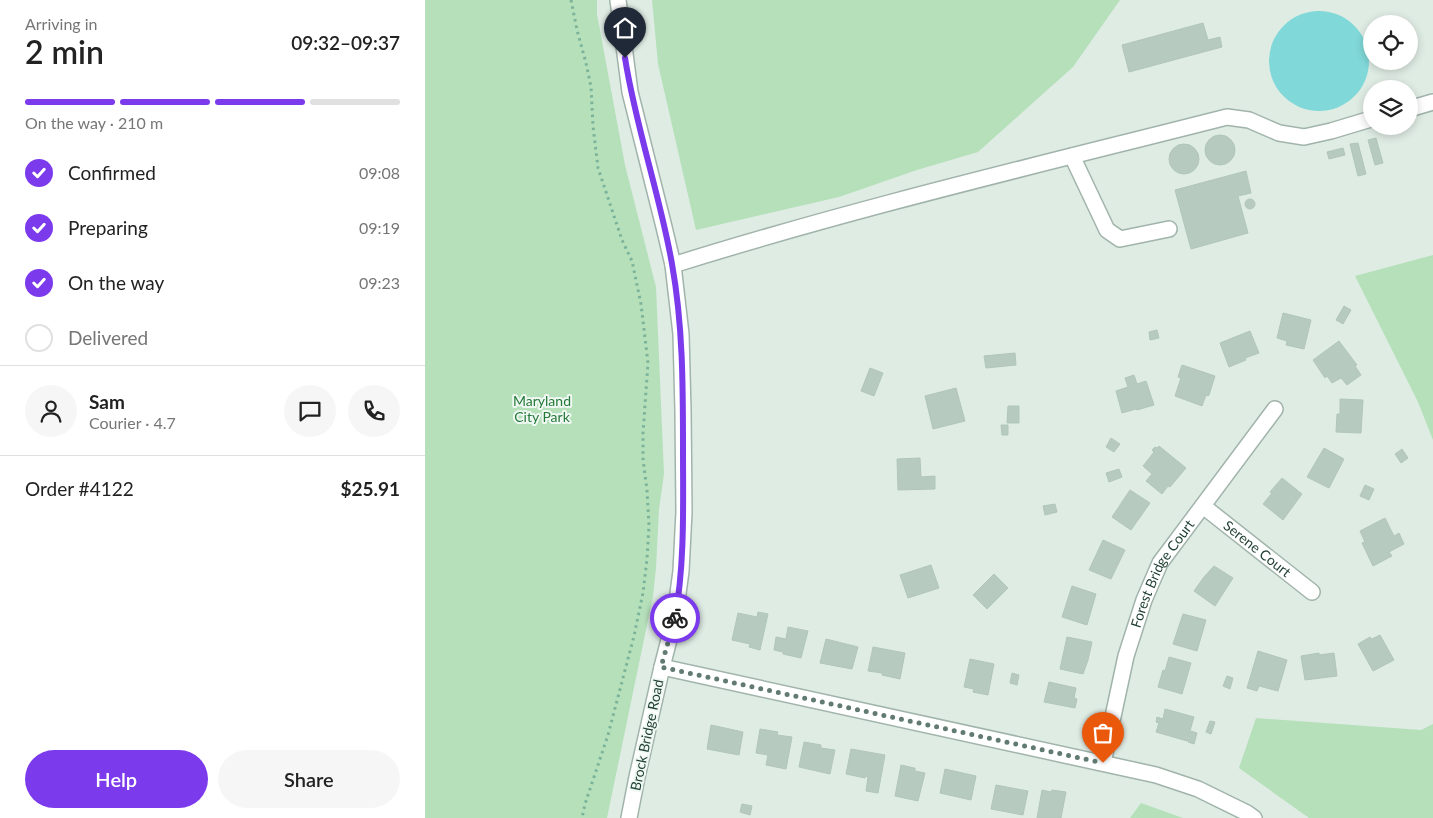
<!DOCTYPE html>
<html lang="en">
<head>
<meta charset="utf-8">
<style>
  body { margin:0; font-family:Lato,sans-serif; background:#f6f6f6; color:#222; height:100vh; display:flex; flex-direction:column; font-size:19px; white-space:nowrap }
  * { box-sizing:border-box; margin:0 }
  p { font-size:16px; color:#767676 }
  .icon { flex:none; width:28px; height:28px; fill:none; stroke:currentColor; stroke-width:2; stroke-linecap:round; stroke-linejoin:round }
  .map { position:relative; flex:1; overflow:hidden }
  .side { display:flex; flex-direction:column; background:#fff; width:425px }
  .side>* { flex:none }
  .fabs { position:absolute; left:938px; top:15px; display:grid; gap:10px }
  .fabs a { display:grid; place-items:center; width:55px; height:55px; border-radius:50%; background:#fff; box-shadow:0 2px 8px #0003; font-size:25px }
  .pin { position:absolute; display:grid; place-items:center; width:42px; height:42px; color:#fff; margin:-51px -21px; border-radius:50% 50% 50% 0; rotate:-45deg; box-shadow:0 0 5px #0007 }
  .pin .icon { rotate:45deg }
  .courier { position:absolute; display:grid; place-items:center; width:50px; height:50px; margin:-25px; border:4px solid #7c3aed; border-radius:50%; background:#fff; color:#222; box-shadow:0 1px 6px #0007 }
  .headline em { font-style:normal; font-weight:600 }
  .headline div { display:flex; flex-direction:column-reverse }
  .headline { display:flex; align-items:center; justify-content:space-between; height:85px; padding:0 25px }
  h1 { font-size:32px; font-weight:600; line-height:38px }
  .bar { display:grid; grid-template-columns:repeat(4,1fr); gap:8px 5px; align-content:center; height:60px; padding:0 25px }
  .bar i { height:6px; border-radius:4px; background:#e0e0e0 }
  .bar .active { background:#7c3aed }
  .bar p { grid-column:span 4 }
  .line { display:flex; align-items:center; gap:12px; padding:0 25px; border-top:1px solid #e0e0e0 }
  .line div { flex:1 }
  .round { display:grid; place-items:center; flex:none; width:52px; height:52px; border-radius:26px; background:#f6f6f6 }
  ol { padding:0 25px; list-style:none }
  li { display:flex; align-items:center; gap:15px; height:55px }
  li p { margin-inline-start:auto }
  li .icon { padding:5px; border-radius:50%; background:#7c3aed; color:#fff; stroke-width:4 }
  li:last-child { color:#767676 }
  li i { width:28px; height:28px; border:2px solid #e0e0e0; border-radius:50% }
  .button { display:flex; gap:10px; margin-top:auto; padding:10px 25px }
  .button a { flex:1; height:58px; border-radius:30px; background:#7c3aed; color:#fff; font-size:20px; font-weight:600; line-height:58px; text-align:center }
  .button a+a { background:#f6f6f6; color:#222 }
  main { display:flex; flex:1; min-height:0 }
  .map>svg:first-child { display:block }
</style>
</head>
<body>
<main>
<section class="side">
<div class="headline"><div><h1>2 min</h1><p>Arriving in</p></div><em>09:32–09:37</em></div>
<div class="bar"><i class="active"></i><i class="active"></i><i class="active"></i><i></i><p>On the way · 210 m</p></div>
<ol>
<li><svg class="icon" aria-label="check" viewBox="0 0 24 24"><path d="M5 12l5 5 9-10"/></svg>Confirmed<p>09:08</p></li>
<li><svg class="icon" aria-label="check" viewBox="0 0 24 24"><path d="M5 12l5 5 9-10"/></svg>Preparing<p>09:19</p></li>
<li><svg class="icon" aria-label="check" viewBox="0 0 24 24"><path d="M5 12l5 5 9-10"/></svg>On the way<p>09:23</p></li>
<li><i></i>Delivered</li>
</ol>
<div class="line" style="height:90px"><a class="round"><svg class="icon" aria-label="person" viewBox="0 0 24 24"><circle cx="12" cy="8" r="4"/><path d="M4 21q1-7 8-7t8 7"/></svg></a><div><b>Sam</b><p>Courier · 4.7</p></div><a class="round"><svg class="icon" aria-label="chat" viewBox="0 0 24 24"><path d="M4 5h16v11H9l-5 4z"/></svg></a><a class="round"><svg class="icon" aria-label="phone" viewBox="0 0 24 24"><path d="M5 4h4l2 5-3 2q2 4 5 5l2-3 5 2v4C11 20 4 13 5 4z"/></svg></a></div>
<div class="line" style="height:65px"><div>Order #4122</div><b>$25.91</b></div>
<div class="button"><a>Help</a><a>Share</a></div>
</section>
<div class="map">
<svg width="1008" height="818" viewBox="0 0 1008 818">
  <rect width="100%" height="100%" fill="#dfece4"/>
  <!-- green -->
  <path fill="#b5e0ba" d="M0,0h172v14l28,151 31,122 8,187 -5,35 -3,59 -3,28 -46,222h-182z
    M227,0h468l-47,67 -95,85 -61,18 -78,27 -143,33 -38,-166z
    M1008,255v185l-15,-38 -63,-126z
    M831,718l165,12 12,-6v94h-124l-70,-50z
    M716,803l42,15h-53z"/>
  <!-- water -->
  <path fill="#80d8d8" d="M844 61a50 50 0 1 1 100 0a50 50 0 1 1-100 0Z"/>
  <!-- building -->
  <path fill="#b7cabf" stroke="#b1c6ba" d="M778,23l5,17 12,-3 2,10 -93,25 -7,-27z
    M780 150a15 15 0 1 1 30 0a15 15 0 1 1-30 0Z
    M951,138l7,25 -8,2 -7,-25z
    M933,143l8,31 -8,2 -8,-32z
    M744 159a15 15 0 1 1 30 0a15 15 0 1 1-30 0Z
    M918,148l2,7 -16,4 -2,-7z
    M821,171l5,22 -13,3 10,37 -57,16 -16,-59z
    M820 204a5 5 0 1 1 10 0a5 5 0 1 1-10 0Z
    M919,306l7,4 -8,14 -7,-4z
    M858,313l28,7 -7,29 -18,-4 1,-4 -10,-3z
    M732,330l2,8 -9,2 -1,-8z
    M825,331l9,22 -14,5 1,2 -17,7 -9,-24z
    M914,341l18,24 -2,1 6,9 -14,10 -6,-7 -9,5 -5,-7 -2,2 -12,-18z
    M590,353l1,12 -30,3 -2,-12z
    M757,365l33,11 -6,19 -1,1 -2,-1 -4,11 -27,-10 6,-18 -3,-1z
    M445,368l13,5 -9,23 -13,-5z
    M709,375l3,9 9,-3 8,24 -17,5 -1,-1 -14,4 -6,-22 12,-4 -3,-9z
    M531,388l9,33 -32,8 -8,-33z
    M915,399l23,1 -2,33 -25,-1 1,-18h3z
    M583,406h11v17h-12z
    M576,425h7v10h-6z
    M686,438l9,6 -6,8 -8,-5z
    M734,446l27,22 -16,19 -2,-1 -6,8 -16,-13 6,-7 -9,-8 11,-14 -2,-2 3,-3 2,1z
    M899,448l20,11 -15,29 -22,-11z
    M977,449l6,9 -7,5 -6,-9z
    M495,458l1,19 14,-1v13l-37,1 -1,-31z
    M694,469l3,8 -13,5 -3,-9z
    M857,478l20,16 -19,26 -20,-16 9,-11 -2,-1z
    M940,485l9,4 -5,11 -9,-4z
    M705,490l20,13 -19,27 -19,-13z
    M630,504l2,8 -12,3 -2,-9z
    M960,518l9,18 5,-3 5,11 -15,8 3,4 -19,10 -11,-23 3,-1 -5,-11z
    M678,540l22,10 -14,29 -22,-9z
    M506,565l8,23 -31,10 -8,-23z
    M789,566l19,12 -18,28 -21,-15 10,-14z
    M569,574l14,14 -21,21 -14,-14z
    M647,586l24,8 -9,31 -25,-8z
    M333,612l10,2 -8,36 -11,-3 1,-3 -18,-4 6,-27 19,4z
    M758,614l23,6 -9,31 -24,-7z
    M363,627l20,4 -7,27 -18,-4v-2l-9,-2 2,-13 10,2z
    M955,635l14,25 -21,11 -15,-27 12,-7 2,2z
    M642,637l25,5 -4,18 -5,14 -23,-5z
    M401,639l32,8 -6,22 -32,-6z
    M448,647l32,6 -5,26 -18,-4v-2l-14,-2z
    M833,651l29,9 -9,31 -19,-5 -2,5 -10,-3z
    M894,653v2l15,-2 3,23 -32,4 -4,-24z
    M744,657l22,6 -9,31 -24,-7 5,-17 2,1z
    M545,659l24,5 -6,31 -15,-3 1,-3 -10,-2z
    M587,673l7,2 -2,10 -7,-2z
    M802,676l6,2 -3,11 -7,-3z
    M624,682l27,6 -2,10 3,1 -2,9 -31,-6z
    M740,709l29,8 -7,24 -31,-9 3,-9 -3,-1 1,-5 6,2z
    M785,721l5,1 -4,12 -5,-2z
    M286,725l32,7 -4,23 -32,-6z
    M335,729l18,3 -1,3 15,2 -6,32 -20,-4 2,-10 -12,-2z
    M766,731l6,2 -3,11 -6,-2z
    M379,742l17,3v3l14,2 -5,24 -31,-7z
    M426,749l34,6 -7,38 -12,-2 2,-14 -3,-1v2l-19,-4z
    M476,765l13,3h1v3l10,2 -7,28 -23,-5z
    M520,769l31,7 -5,24 -31,-7z
    M571,785l32,6 -5,24 -32,-6z
    M617,790l9,2 1,-2 14,2 -5,26h-24z
    M317,804l10,2 -2,9 -10,-3z"/>
  <g fill="none" stroke-linecap="round" stroke-linejoin="round">
    <defs>
      <g id="minor">
        <path d="M193,0l12,92 34,135 9,38 8,69 2,77 1,101 -3,59 -6,45 -13,51 -25,110 -8,41"/>
        <path d="M984,109l24,-7"/>
        <path d="M647,156l35,74 13,9 49,-10"/>
        <path d="M248,265c182,-57 369,-101 554,-148l22,3 30,13 25,4 27,-6 40,-12"/>
        <path id="s1" d="M778,506l109,86"/>
        <path d="M237,667l494,108 42,14 49,24 7,5"/>
        <path id="s2" d="M678,763l23,-107 18,-56 16,-37 115,-154"/>
      </g>
    </defs>
    <!-- minor casing -->
    <use href="#minor" stroke="#a1b4ab" stroke-width="18"/>
    <!-- path -->
    <path stroke="#7bb39a" stroke-width="3" stroke-dasharray="2.5 4" stroke-linecap="butt" d="M146,0l6,30 9,33 5,24 2,39 5,42 24,72 10,21 9,43 7,59 -5,70v26l4,31 2,36 -2,33 -4,34 -9,43 -26,99 -23,69 -3,14"/>
    <!-- minor -->
    <use href="#minor" stroke="#fff" stroke-width="15"/>
  </g>
  <g fill="none" stroke-linecap="round" stroke-linejoin="round">
    <!-- done -->
    <path stroke="#627b70" stroke-width="5" stroke-dasharray="0 9" d="M250,618l-14,49 442,96"/>
    <!-- route -->
    <path stroke="#7c3aed" stroke-width="6" d="M200,58c11,70 35,137 47,206 11,61 11,123 11,185 0,56 2,113 -8,169"/>
  </g>
  <g text-anchor="middle" stroke-width="4" stroke-linejoin="round" paint-order="stroke">
    <!-- park labels -->
    <g font-size="14" fill="#247938" stroke="#f0f8f3">
      <text x="117" y="406">Maryland<tspan x="117" dy="16">City Park</tspan></text>
    </g>
    <!-- street labels -->
    <g font-size="14" fill="#1e3e31" stroke="#f0f8f3">
      <text dy="5" stroke="none"><textPath href="#s1" startOffset="69">Serene Court</textPath></text>
      <text dy="5" stroke="none"><textPath href="#s2" startOffset="200">Forest Bridge Court</textPath></text>
      <text transform="translate(222 735) rotate(-78)" y="5">Brock Bridge Road</text>
    </g>
  </g>
</svg>
<div class="fabs">
<a><svg class="icon" aria-label="locate" viewBox="0 0 24 24"><circle cx="12" cy="12" r="6"/><path d="M12 2v4M12 18v4M2 12h4M18 12h4"/></svg></a>
<a><svg class="icon" aria-label="layers" viewBox="0 0 24 24"><path d="M12 4l9 5-9 5-9-5zM3 14l9 5 9-5"/></svg></a>
</div>
<div class="pin" style="left:678px;top:763px;background:#ea580c"><svg class="icon" aria-label="bag" viewBox="0 0 24 24"><path d="M5 8h14l-1 12H6zM9 8a3 3 0 0 1 6 0"/></svg></div>
<div class="pin" style="left:200px;top:58px;background:#1f2937"><svg class="icon" aria-label="home" viewBox="0 0 24 24"><path d="M3 11l9-7 9 7M6 9v11h12V9"/></svg></div>
<div class="courier" style="left:250px;top:618px"><svg class="icon" aria-label="bike" viewBox="0 0 24 24"><circle cx="6" cy="16" r="4"/><circle cx="18" cy="16" r="4"/><path d="M6 16l4-8h5l3 8M10 8l3 8H6M13 5h3"/></svg></div>
</div>
</main>
</body>
</html>
